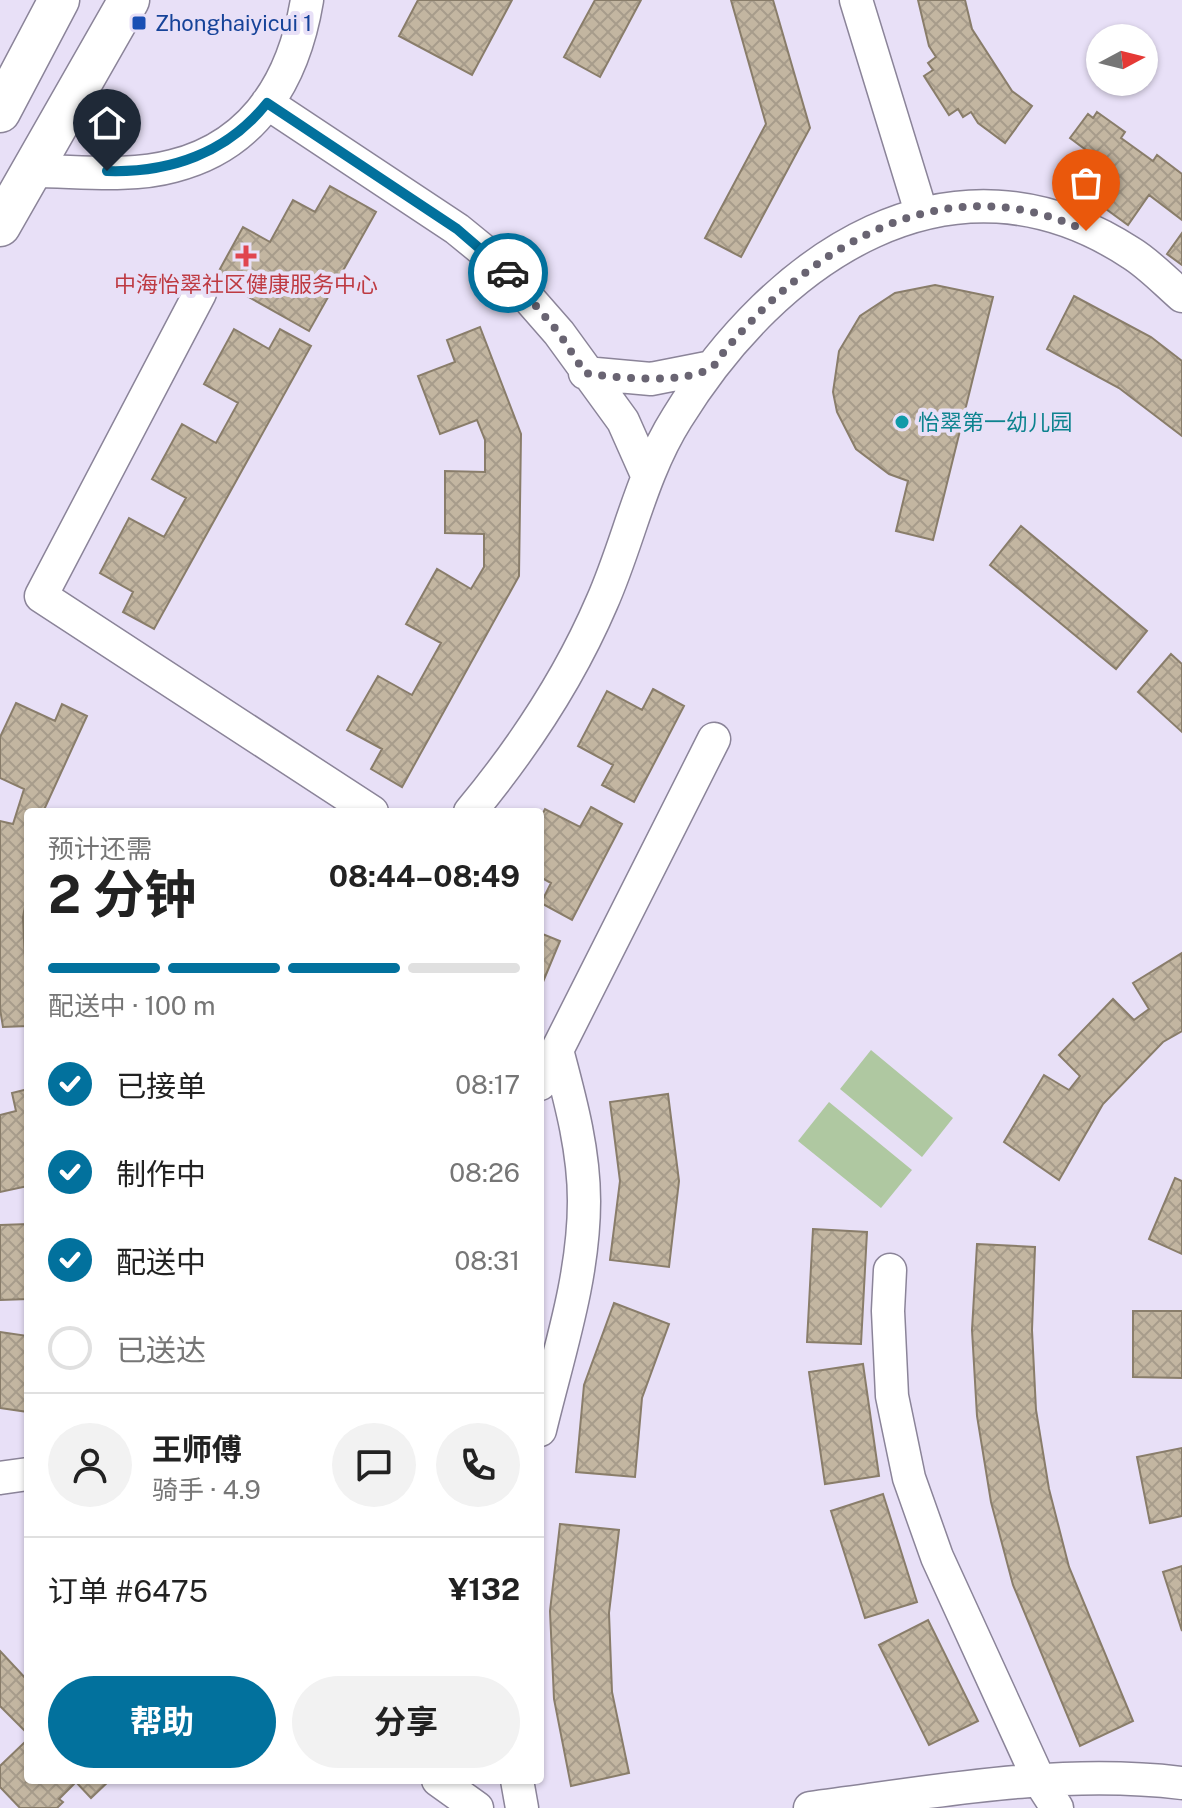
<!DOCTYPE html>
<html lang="zh">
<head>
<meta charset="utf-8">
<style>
  body { margin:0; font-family:"Public Sans","Noto Sans SC",sans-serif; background:#f2f2f2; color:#222; height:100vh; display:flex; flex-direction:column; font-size:30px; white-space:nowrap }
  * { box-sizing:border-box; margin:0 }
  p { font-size:26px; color:#767676 }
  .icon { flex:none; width:44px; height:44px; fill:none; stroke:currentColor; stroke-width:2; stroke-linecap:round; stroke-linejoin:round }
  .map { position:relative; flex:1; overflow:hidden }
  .sheet { position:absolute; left:24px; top:808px; width:520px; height:976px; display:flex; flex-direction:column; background:#fff; border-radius:8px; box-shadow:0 2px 6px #0004 }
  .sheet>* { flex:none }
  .needle { width:52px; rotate:83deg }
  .buttons { position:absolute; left:1086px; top:24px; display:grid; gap:16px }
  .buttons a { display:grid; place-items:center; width:72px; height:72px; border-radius:50%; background:#fff; box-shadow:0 2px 6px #0004; font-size:40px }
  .pin { position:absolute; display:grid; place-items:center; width:68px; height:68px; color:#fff; margin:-82px -34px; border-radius:50% 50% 50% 0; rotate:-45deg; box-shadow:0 0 8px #0007 }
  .pin .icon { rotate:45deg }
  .courier { position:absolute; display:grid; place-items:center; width:80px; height:80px; margin:-40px; border:6px solid #02719d; border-radius:50%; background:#fff; color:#222; box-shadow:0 2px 10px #0007 }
  .headline em { font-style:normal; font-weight:700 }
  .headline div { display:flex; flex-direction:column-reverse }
  .headline { display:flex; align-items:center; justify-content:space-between; height:136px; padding:0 24px }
  h1 { font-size:52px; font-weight:700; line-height:60px }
  .bar { display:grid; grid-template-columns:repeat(4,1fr); gap:12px 8px; align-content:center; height:96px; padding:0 24px }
  .bar i { height:10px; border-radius:6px; background:#e0e0e0 }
  .bar .selected { background:#02719d }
  .bar p { grid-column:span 4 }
  .line { display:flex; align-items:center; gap:20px; padding:0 24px; border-top:2px solid #e0e0e0 }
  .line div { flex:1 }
  .round { display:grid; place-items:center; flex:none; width:84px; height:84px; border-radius:42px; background:#f2f2f2 }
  ol { padding:0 24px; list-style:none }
  li { display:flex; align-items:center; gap:24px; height:88px }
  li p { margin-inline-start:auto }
  li .icon { padding:8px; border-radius:50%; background:#02719d; color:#fff; stroke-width:4 }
  li:last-child { color:#767676 }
  li i { width:44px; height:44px; border:4px solid #e0e0e0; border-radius:50% }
  .cta { display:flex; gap:16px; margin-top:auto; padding:16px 24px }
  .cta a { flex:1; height:92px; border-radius:48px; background:#02719d; color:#fff; font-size:32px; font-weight:700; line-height:92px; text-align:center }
  .cta a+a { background:#f2f2f2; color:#222 }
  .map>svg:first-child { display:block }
</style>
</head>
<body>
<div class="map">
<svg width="1182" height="1808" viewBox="0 0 1182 1808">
  <defs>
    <pattern id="building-cross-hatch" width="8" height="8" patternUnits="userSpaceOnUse" patternTransform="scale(2)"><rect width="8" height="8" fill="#c3b6a1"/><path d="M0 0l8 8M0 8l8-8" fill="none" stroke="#a79c8b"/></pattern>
  </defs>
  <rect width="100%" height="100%" fill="#e8e0f7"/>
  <!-- green -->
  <path fill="#afc8a1" d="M871,1050l82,68 -31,39 -82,-68z
    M829,1102l83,68 -31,38 -83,-67z"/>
  <!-- building -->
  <path fill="url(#building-cross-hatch)" stroke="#897d6a" stroke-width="2" d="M418,0h94l-40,75 -73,-39z
    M595,0h46l-41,77 -36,-20z
    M731,0h42l37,128 -69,129 -36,-19 61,-114z
    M918,0h47l7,29 40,62 20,15 -27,37 -27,-20 -7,-11 -8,5 -5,-8 -9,6 -25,-39 9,-6 -5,-7 8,-6 -7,-11z
    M1097,112l28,20 -4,6 32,23 4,-6 25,19v46l-33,-25 -21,30 -59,-43 21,-29 -20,-15 18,-24 5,4z
    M330,186l46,26 -67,119 -94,-53 28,-51 27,15 23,-42 22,12z
    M1182,233v32l-15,-11z
    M935,285l58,12 -60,243 -37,-9 12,-50 -19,-7 -33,-25 -19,-37 -4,-20 6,-41 21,-35 35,-23z
    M1074,296l77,41 31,24v75l-63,-48 -72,-39z
    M480,327l41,107 -2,142 -117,211 -31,-18 11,-20 -35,-19 31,-54 34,19 29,-52 -35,-19 31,-55 34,20 13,-22v-33l-39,-1v-62l40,1v-32l-8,-20 -37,14 -22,-58 37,-14 -8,-22z
    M234,329l35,20 11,-20 31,17 -157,283 -31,-17 10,-20 -33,-19 29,-55 35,19 22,-39 -34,-19 30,-55 34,19 22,-40 -34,-19z
    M1021,526l126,105 -31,38 -126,-104z
    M1171,654l11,10v68l-44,-40z
    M653,689l31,17 -50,96 -32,-17 11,-20 -35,-19 29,-55 35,19z
    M16,703l39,18 7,-17 25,12 -44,96h-15v79l-5,26 5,109 -25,1 -3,-18v-188l13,3 11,-35 -24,-11v-41z
    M591,807l31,17 -50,96 -31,-17 10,-20 -11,-6v-58l5,-10 35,18z
    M540,933l20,8 -20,48z
    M1182,953v78l-19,11 -60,62 -44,76 -55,-38 40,-67 25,15 11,-14 -21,-21 54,-56 21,21 15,-11 -16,-26z
    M28,1089v97l-28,6v-77l16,-4 -4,-18z
    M668,1094l11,87 -10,86 -59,-7 10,-79 -10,-79z
    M1175,1178l7,3v73l-33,-15z
    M28,1224v75l-28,1v-75z
    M813,1229l54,3 -6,112 -54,-2z
    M977,1244l58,3 -3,83 4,80 13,79 20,78 64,154 -53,25 -67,-161 -22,-83 -14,-86 -5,-86z
    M614,1303l55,21 -27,74 -7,79 -59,-5 8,-87z
    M1133,1311h49v67l-49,-1z
    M0,1332l28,4v76l-28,-4z
    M863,1364l16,112 -54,8 -16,-112z
    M1182,1448v68l-32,7 -13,-66z
    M883,1494l34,108 -52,16 -34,-107z
    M560,1524l59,6 -10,83 3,79 17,81 -58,13 -17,-87 -4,-88z
    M1182,1566v65l-19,-59z
    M928,1620l50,101 -49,24 -50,-100z
    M0,1651l28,30v53l-28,-28z
    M28,1739v41h82l-19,18 -15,-16 -17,17 4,3 -6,6h-37l-20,-21v-21z"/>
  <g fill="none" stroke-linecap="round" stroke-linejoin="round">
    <defs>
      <path id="minor" d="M856,0l65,212
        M267,103l190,126 38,31 64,73 64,88 24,54
        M32,171c46,0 97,7 141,-5 83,-21 121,-88 134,-166
        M200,293l-159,303 331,216
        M585,373l66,6 61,-12
        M470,812c53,-64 99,-133 132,-210 27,-61 39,-127 75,-184 98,-159 273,-283 454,-165 18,11 35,29 51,43
        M540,1084l174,-345
        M890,1270l-2,41 4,85 17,82 28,79 102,223 18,28
        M540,1430c18,-75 44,-151 44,-229 0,-52 -14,-102 -27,-151
        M0,1478l28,-4
        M438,1780l39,28
        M517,1780l5,28
        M810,1808c123,-16 248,-40 372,-25"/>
      <path id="major" d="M0,112l59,-112
        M0,226l129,-226"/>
    </defs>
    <!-- minor casing -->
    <use href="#minor" stroke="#8b8499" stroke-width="35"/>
    <!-- major casing -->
    <use href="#major" stroke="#8b8499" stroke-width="43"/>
    <!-- minor -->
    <use href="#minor" stroke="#fff" stroke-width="32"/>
    <!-- major -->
    <use href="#major" stroke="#fff" stroke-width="40"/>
  </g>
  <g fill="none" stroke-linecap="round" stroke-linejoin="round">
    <!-- done -->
    <path stroke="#696472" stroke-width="8" stroke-dasharray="0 14.4" d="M508,273l51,60 26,40c30,5 102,12 127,-6 6,-4 10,-14 15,-19 16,-18 33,-37 51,-53 89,-78 195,-118 308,-64"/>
    <!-- route -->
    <path stroke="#02719d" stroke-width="10" d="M107,171c63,2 120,-18 160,-68l190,126 51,44"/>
  </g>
  <!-- markers -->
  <rect fill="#1a4fb4" stroke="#e8e0f7" stroke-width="3" x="131" y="15" width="16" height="16" rx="4"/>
  <path fill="#e0444e" stroke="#e8e0f7" stroke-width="3" d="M242 244h8v8h8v8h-8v8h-8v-8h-8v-8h8z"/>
  <circle fill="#0f9aa8" stroke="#e8e0f7" stroke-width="3" cx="902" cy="422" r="8"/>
  <g text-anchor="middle" stroke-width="8" stroke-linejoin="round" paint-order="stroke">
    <!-- transit labels -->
    <g font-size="22" fill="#164399" stroke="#e8e0f7" text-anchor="start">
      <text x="155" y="31">Zhonghaiyicui 1</text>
    </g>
    <!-- health labels -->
    <g font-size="22" fill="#be3a42" stroke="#e8e0f7">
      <text x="246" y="292">中海怡翠社区健康服务中心</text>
    </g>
    <!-- culture labels -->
    <g font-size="22" fill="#0d838f" stroke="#e8e0f7" text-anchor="start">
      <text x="918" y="430">怡翠第一幼儿园</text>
    </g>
  </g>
</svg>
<div class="buttons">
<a><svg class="needle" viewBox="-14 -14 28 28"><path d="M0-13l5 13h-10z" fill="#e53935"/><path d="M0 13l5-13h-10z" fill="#767676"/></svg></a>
</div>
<div class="pin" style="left:1086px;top:231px;background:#ea580c"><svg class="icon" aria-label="bag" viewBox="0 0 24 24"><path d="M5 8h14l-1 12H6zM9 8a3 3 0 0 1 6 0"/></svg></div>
<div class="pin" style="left:107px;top:171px;background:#1f2937"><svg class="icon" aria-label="home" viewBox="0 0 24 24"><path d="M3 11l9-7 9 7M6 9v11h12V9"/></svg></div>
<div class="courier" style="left:508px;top:273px"><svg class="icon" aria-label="car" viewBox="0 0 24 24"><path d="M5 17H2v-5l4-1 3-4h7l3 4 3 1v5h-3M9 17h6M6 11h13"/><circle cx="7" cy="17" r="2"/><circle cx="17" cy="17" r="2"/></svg></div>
<section class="sheet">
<div class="headline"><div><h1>2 分钟</h1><p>预计还需</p></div><em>08:44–08:49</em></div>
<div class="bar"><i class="selected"></i><i class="selected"></i><i class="selected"></i><i></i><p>配送中 · 100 m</p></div>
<ol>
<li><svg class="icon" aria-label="check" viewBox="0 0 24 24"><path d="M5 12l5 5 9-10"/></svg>已接单<p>08:17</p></li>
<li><svg class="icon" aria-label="check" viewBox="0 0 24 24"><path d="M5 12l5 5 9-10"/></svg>制作中<p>08:26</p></li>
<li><svg class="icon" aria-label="check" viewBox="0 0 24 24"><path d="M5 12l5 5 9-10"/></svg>配送中<p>08:31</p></li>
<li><i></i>已送达</li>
</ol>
<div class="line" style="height:144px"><a class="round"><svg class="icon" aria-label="person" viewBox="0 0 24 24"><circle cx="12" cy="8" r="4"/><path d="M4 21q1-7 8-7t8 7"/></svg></a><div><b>王师傅</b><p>骑手 · 4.9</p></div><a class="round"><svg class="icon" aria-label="chat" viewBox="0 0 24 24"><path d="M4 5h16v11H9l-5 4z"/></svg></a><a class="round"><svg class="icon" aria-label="phone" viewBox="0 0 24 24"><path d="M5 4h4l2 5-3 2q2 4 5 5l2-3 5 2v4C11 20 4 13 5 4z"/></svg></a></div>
<div class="line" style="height:104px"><div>订单 #6475</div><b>¥132</b></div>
<div class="cta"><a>帮助</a><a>分享</a></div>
</section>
</div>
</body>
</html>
